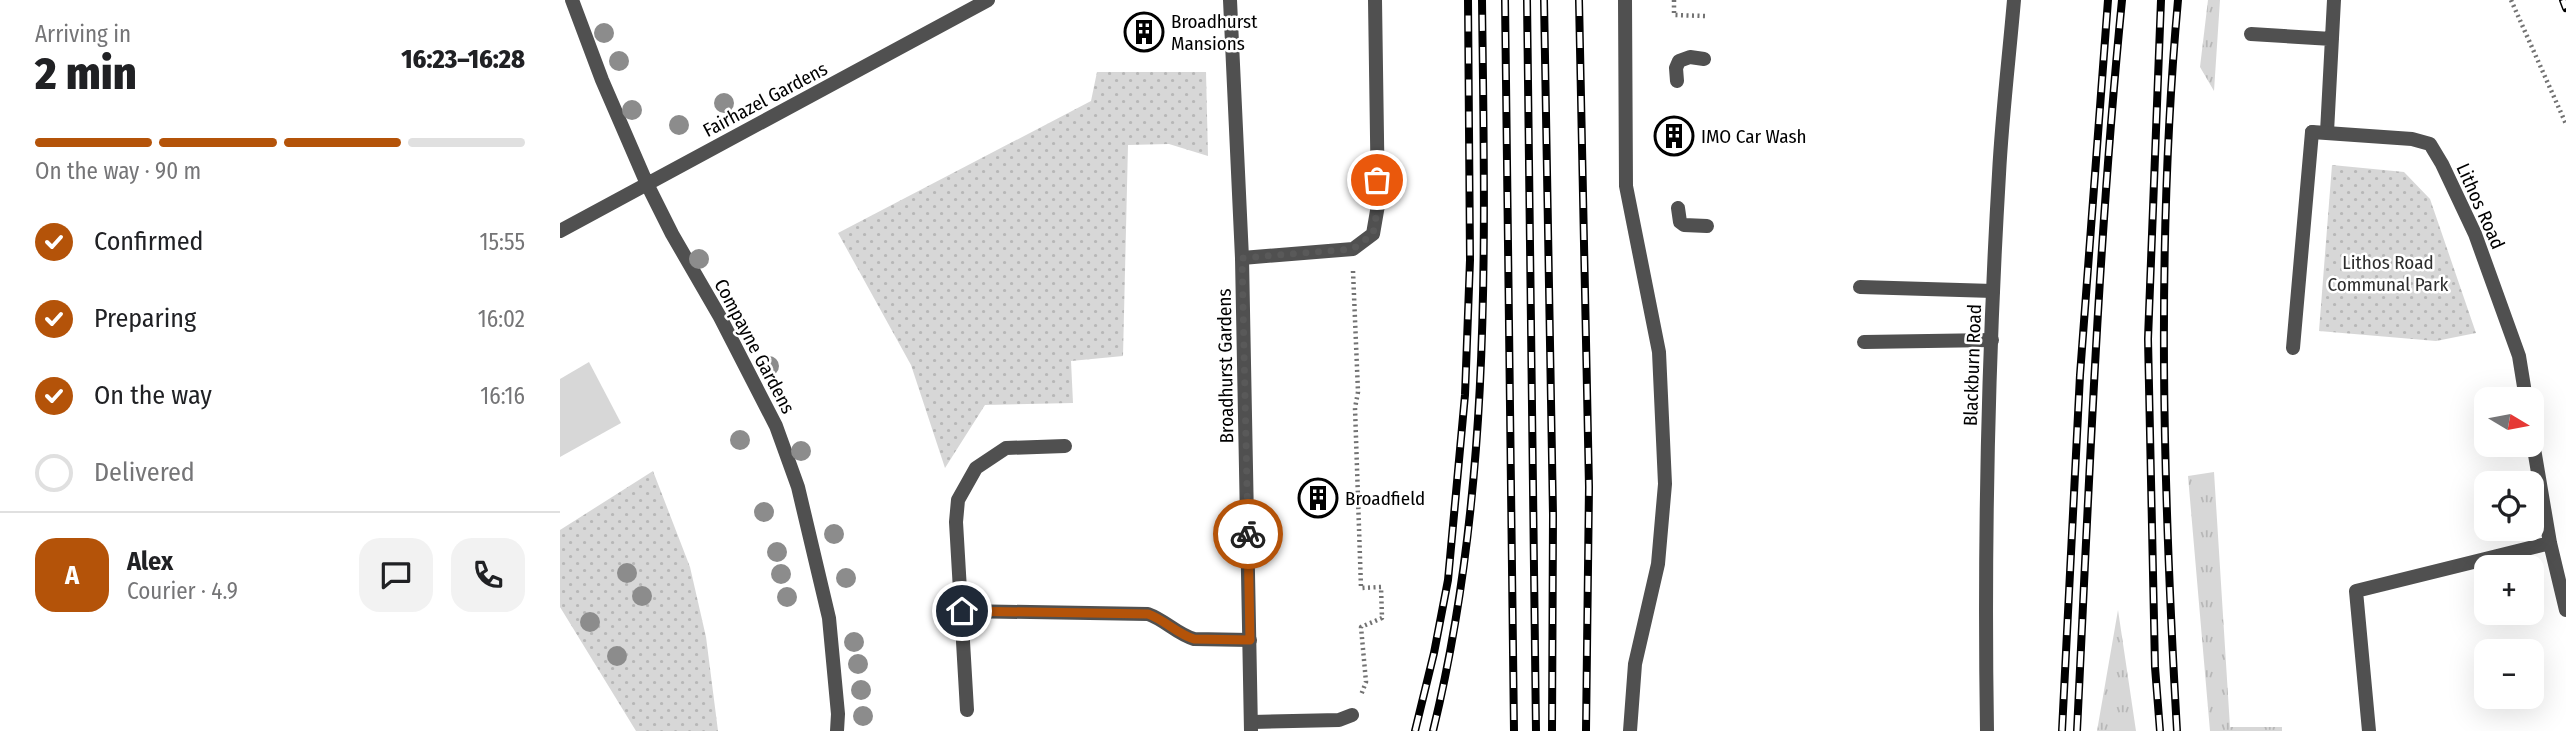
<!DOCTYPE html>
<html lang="en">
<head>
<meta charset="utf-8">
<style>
  body { margin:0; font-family:"Fira Sans Condensed",sans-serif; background:#f2f2f2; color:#202124; height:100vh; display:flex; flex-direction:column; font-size:26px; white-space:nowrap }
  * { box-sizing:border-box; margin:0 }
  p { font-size:23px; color:#757577 }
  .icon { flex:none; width:38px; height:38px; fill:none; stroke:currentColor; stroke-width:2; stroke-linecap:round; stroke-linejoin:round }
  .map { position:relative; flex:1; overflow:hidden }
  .side { display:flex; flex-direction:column; background:#fff; width:560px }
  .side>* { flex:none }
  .needle { width:46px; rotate:100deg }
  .fabs { position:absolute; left:1914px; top:387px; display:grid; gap:14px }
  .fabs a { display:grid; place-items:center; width:70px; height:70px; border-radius:14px; background:#fff; box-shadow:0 7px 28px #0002; font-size:35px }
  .pin { position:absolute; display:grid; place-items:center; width:60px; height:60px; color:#fff; margin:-30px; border:4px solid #fff; border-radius:50%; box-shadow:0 2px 7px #0007 }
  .courier { position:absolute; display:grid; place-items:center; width:70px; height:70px; margin:-35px; border:5px solid #b45309; border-radius:50%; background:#fff; color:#222; box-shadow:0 2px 9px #0007 }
  .overview em { font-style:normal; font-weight:800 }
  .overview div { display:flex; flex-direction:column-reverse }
  .overview { display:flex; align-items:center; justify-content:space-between; height:119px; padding:0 35px }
  h1 { font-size:46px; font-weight:800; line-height:52px }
  .bar { display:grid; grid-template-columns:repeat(4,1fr); gap:10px 7px; align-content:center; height:84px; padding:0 35px }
  .bar i { height:9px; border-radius:5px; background:#e0e0e0 }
  .bar .active { background:#b45309 }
  .bar p { grid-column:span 4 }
  .line { display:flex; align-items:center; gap:18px; padding:0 35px; border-top:2px solid #e0e0e0 }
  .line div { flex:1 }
  .round { display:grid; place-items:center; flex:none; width:74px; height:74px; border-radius:21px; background:#f2f2f2 }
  ol { padding:0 35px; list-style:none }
  li { display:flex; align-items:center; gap:21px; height:77px }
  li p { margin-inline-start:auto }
  li .icon { padding:7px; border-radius:50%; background:#b45309; color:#fff; stroke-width:4 }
  li:last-child { color:#757577 }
  li i { width:38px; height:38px; border:4px solid #e0e0e0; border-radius:50% }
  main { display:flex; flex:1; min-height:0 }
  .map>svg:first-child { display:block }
</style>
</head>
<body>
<main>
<section class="side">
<div class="overview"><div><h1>2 min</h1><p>Arriving in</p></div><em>16:23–16:28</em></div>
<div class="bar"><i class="active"></i><i class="active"></i><i class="active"></i><i></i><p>On the way · 90 m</p></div>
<ol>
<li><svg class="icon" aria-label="check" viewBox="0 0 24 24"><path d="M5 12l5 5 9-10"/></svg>Confirmed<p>15:55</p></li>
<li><svg class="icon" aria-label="check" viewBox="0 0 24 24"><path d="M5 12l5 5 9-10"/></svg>Preparing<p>16:02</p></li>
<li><svg class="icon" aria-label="check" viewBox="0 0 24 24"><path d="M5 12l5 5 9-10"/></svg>On the way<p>16:16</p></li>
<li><i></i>Delivered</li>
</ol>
<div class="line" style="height:126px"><b class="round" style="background:#b45309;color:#fff">A</b><div><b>Alex</b><p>Courier · 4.9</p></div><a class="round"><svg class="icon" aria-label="chat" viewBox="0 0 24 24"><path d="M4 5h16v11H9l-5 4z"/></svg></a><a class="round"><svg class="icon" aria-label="phone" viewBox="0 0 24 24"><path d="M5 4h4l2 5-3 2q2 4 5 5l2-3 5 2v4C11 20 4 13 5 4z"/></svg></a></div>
</section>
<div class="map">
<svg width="2006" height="731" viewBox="0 0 2006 731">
  <defs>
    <pattern id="grass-tufts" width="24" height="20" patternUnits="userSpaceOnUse" patternTransform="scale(1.75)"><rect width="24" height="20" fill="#d7d7d7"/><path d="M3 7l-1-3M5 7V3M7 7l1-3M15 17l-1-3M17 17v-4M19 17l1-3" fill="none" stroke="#b7b7b7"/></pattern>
    <pattern id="park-dots" width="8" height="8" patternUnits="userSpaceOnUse" patternTransform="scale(1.75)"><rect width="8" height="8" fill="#d7d7d7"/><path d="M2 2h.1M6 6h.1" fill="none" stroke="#b7b7b7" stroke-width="1.8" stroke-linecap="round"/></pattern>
  </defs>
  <rect width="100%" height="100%" fill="#fff"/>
  <!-- grass -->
  <path fill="url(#grass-tufts)" d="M1648,0h12l-6,91 -14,-24z
    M1654,472l16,255h52v4h-72l-22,-255z
    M1558,610l18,121h-39z"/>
  <!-- park -->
  <path fill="url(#park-dots)" d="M537,72h109l2,84 -39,-12 -41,1 -5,211 -52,5 2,42 -88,2 -40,63 -34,-103 -73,-132 253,-132z
    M1772,165l72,7 26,27 46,134 -40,8 -117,-10z
    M93,471l37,96 16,70 12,94h-82l-76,-124v-77z"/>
  <!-- pitch -->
  <path fill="#d7d7d7" d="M29,362l32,61 -61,34v-78z"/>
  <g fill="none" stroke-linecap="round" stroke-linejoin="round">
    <!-- path -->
    <path stroke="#727272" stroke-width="4.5" stroke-dasharray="2 3.5" stroke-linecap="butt" d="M1114,0v15l31,1
      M1951,0l55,124
      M793,271l5,121 -3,16 6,180 20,-1 1,31 -21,9 5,55 -5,13"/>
    <!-- service -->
    <path stroke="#505050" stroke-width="14" d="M1691,34l81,5
      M1117,81l-1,-13 3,-7 11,-4 14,2
      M1767,132l7,-132
      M1118,208l2,14 4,3 23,1
      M682,258l111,-9 20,-15 5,-29 -3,-205
      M1300,287l133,4
      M1304,342l128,-2
      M1733,348l19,-216
      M402,611l186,3c17,6 29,20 46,25l56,1
      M407,710l-11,-188 2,-22 18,-32 30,-20 59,-2
      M692,722l87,-2 13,-5"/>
    <!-- minor -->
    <path stroke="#505050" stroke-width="14" d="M12,0l30,80 45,104 25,50 48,83 56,109 22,61 31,131 9,96 -1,17
      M1065,0l1,186 33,166 6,132 -7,80 -23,100 -5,67
      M1752,132l100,7 18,5 12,20 33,70 44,122 7,43
      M0,231l428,-231
      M1972,437l18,106 16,67
      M1427,731c-3,-185 1,-372 12,-557 3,-58 10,-116 15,-174
      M1809,731l-13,-140 194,-48"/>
    <!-- tertiary -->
    <path stroke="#505050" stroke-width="14" d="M670,0l12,258 9,473"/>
    <defs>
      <path id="rail" d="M945,0l9,731
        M967,0l9,731
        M984,0l9,515 -1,216
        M1019,0l10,487 -3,244
        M2003,0l3,8
        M855,731l19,-78 14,-73 17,-185 5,-135 -2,-260
        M873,731c59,-242 52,-484 49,-731
        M1502,731l18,-356 28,-375
        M1517,731c12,-244 21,-488 45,-731
        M1600,731l-5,-64 -7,-328 13,-339
        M1617,731c-14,-243 -21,-488 1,-731"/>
    </defs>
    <!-- rail casing -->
    <use href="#rail" stroke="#000" stroke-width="8"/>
    <!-- rail -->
    <use href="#rail" stroke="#fff" stroke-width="5" stroke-dasharray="16" stroke-linecap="butt"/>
  </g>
  <!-- trees -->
  <g fill="#8c8c8c">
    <circle cx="44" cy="33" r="10"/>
    <circle cx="59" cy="61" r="10"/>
    <circle cx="164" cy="103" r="10"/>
    <circle cx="72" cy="110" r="10"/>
    <circle cx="119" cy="125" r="10"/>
    <circle cx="139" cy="259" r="10"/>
    <circle cx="209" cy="366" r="10"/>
    <circle cx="180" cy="440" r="10"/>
    <circle cx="241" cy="451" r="10"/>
    <circle cx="204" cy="512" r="10"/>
    <circle cx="274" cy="534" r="10"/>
    <circle cx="217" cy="552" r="10"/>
    <circle cx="67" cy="573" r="10"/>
    <circle cx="221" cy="574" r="10"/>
    <circle cx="286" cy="578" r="10"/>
    <circle cx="82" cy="596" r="10"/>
    <circle cx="227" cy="597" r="10"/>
    <circle cx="30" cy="622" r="10"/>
    <circle cx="294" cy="642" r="10"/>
    <circle cx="57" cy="656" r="10"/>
    <circle cx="298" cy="664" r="10"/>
    <circle cx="301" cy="690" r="10"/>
    <circle cx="303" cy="716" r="10"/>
  </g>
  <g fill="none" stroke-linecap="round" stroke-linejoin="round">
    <!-- done -->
    <path stroke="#595959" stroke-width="7" stroke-dasharray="0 12.6" d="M688,534l-6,-276 111,-9 20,-15 5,-29 -1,-25"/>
    <!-- route -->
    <path stroke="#b45309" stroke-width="9" d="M402,611l186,3c17,6 29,20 46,25l56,1 -2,-106"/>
  </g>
  <!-- icons -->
  <defs>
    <symbol id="building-ring" viewBox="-11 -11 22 22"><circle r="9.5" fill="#fff" stroke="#000" stroke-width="1.5"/><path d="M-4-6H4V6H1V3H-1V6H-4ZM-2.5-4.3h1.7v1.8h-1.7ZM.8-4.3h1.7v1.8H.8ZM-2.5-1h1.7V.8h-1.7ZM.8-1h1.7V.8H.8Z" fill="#000"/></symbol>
  </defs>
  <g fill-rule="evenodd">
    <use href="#building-ring" x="562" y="10" width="44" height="44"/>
    <use href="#building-ring" x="1092" y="114" width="44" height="44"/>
    <use href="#building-ring" x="736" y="476" width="44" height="44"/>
  </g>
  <g text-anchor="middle" stroke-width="5" stroke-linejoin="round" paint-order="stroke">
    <!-- poi labels -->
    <g font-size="19" fill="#000" stroke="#fff" text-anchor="start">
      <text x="611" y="28">Broadhurst<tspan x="611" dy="22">Mansions</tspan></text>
      <text x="1141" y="143">IMO Car Wash</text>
      <text x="785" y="505">Broadfield</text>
    </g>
    <!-- street labels -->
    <g font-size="19" fill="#000" stroke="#fff">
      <text transform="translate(205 99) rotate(-28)" y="7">Fairhazel Gardens</text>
      <text transform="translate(1921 206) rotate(66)" y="7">Lithos Road</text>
      <text transform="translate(195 346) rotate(62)" y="7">Compayne Gardens</text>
      <text transform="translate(1412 365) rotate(-88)" y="7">Blackburn Road</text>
      <text transform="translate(665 366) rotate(-91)" y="7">Broadhurst Gardens</text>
    </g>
    <!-- park labels -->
    <g font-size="19" fill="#2e2e2e" stroke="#fff">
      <text x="1828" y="269">Lithos Road<tspan x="1828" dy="22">Communal Park</tspan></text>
    </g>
  </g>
</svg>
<div class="fabs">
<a><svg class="needle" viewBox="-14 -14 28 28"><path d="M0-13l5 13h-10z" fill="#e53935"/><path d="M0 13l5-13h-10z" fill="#757577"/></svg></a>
<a><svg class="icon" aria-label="locate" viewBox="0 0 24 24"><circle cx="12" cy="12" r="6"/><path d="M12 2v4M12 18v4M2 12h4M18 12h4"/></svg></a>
<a>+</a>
<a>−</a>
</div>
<div class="pin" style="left:817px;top:180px;background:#ea580c"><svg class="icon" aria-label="bag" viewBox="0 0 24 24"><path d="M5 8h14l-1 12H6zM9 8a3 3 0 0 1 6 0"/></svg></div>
<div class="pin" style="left:402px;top:611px;background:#1f2937"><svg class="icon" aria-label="home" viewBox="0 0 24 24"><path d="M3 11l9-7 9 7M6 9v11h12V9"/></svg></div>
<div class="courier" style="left:688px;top:534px"><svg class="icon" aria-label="bike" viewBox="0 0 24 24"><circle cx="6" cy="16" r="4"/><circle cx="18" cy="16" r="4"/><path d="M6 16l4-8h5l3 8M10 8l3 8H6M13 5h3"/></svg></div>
</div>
</main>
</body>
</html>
